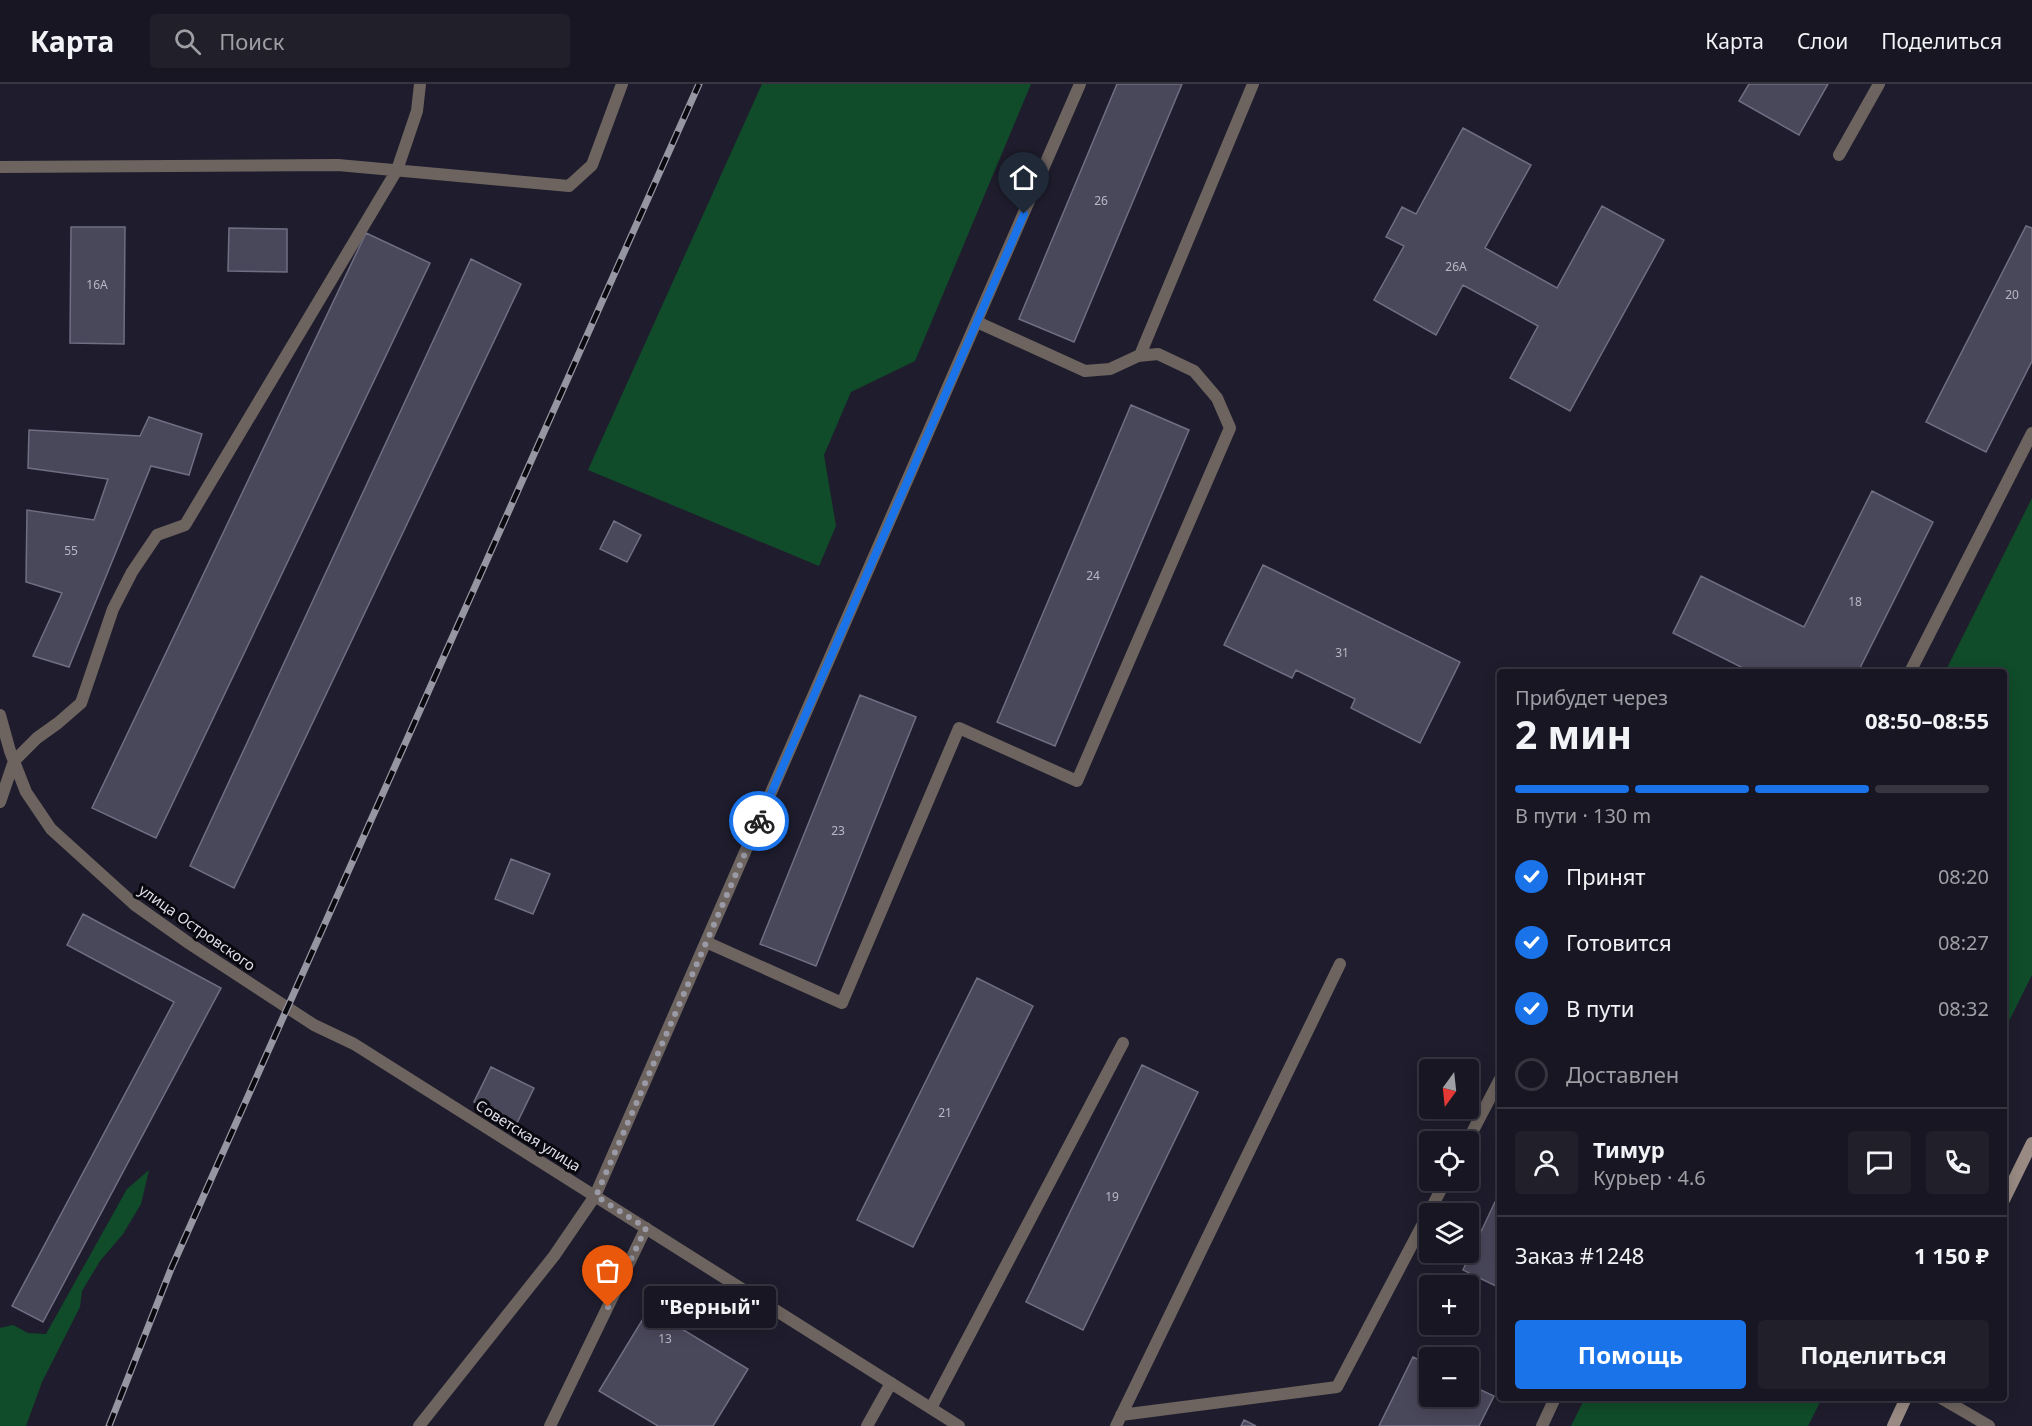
<!DOCTYPE html>
<html lang="ru">
<head>
<meta charset="utf-8">
<style>
  body { margin:0; font-family:"Noto Sans",sans-serif; background:#201f2a; color:#f1f3f6; height:100vh; display:flex; flex-direction:column; font-size:22px; white-space:nowrap }
  * { box-sizing:border-box; margin:0 }
  p { font-size:20px; color:#9e9fa5 }
  .icon { flex:none; width:33px; height:33px; fill:none; stroke:currentColor; stroke-width:2; stroke-linecap:round; stroke-linejoin:round }
  .map { position:relative; flex:1; overflow:hidden }
  .sheet { position:absolute; left:1497px; top:585px; width:510px; height:732px; display:flex; flex-direction:column; background:#171622; border-radius:6px; box-shadow:0 3px 15px #0003,0 0 0 2px #363540 }
  .sheet>* { flex:none }
  .needle { width:39px; rotate:195deg }
  .fabs { position:absolute; left:1419px; top:975px; display:grid; gap:12px }
  .fabs a { display:grid; place-items:center; width:60px; height:60px; border-radius:6px; background:#171622; box-shadow:0 3px 15px #0003,0 0 0 2px #363540; font-size:30px }
  .pin { position:absolute; display:grid; place-items:center; width:51px; height:51px; color:#fff; margin:-62px -26px; border-radius:50% 50% 50% 0; rotate:-45deg; box-shadow:0 0 6px #0007 }
  .pin .icon { rotate:45deg }
  .courier { position:absolute; display:grid; place-items:center; width:60px; height:60px; margin:-30px; border:4px solid #1a73e8; border-radius:50%; background:#fff; color:#222; box-shadow:0 2px 8px #0007 }
  .bubble { position:absolute; height:42px; border-radius:6px; background:#171622; box-shadow:0 3px 15px #0003,0 0 0 2px #363540; font-size:20px; font-weight:700; line-height:42px; text-align:center }
  .summary em { font-style:normal; font-weight:700 }
  .summary div { display:flex; flex-direction:column-reverse }
  .summary { display:flex; align-items:center; justify-content:space-between; height:102px; padding:0 18px }
  h1 { font-size:39px; font-weight:700; line-height:45px }
  .bar { display:grid; grid-template-columns:repeat(4,1fr); gap:9px 6px; align-content:center; height:72px; padding:0 18px }
  .bar i { height:8px; border-radius:4px; background:#363540 }
  .bar .on { background:#1a73e8 }
  .bar p { grid-column:span 4 }
  .line { display:flex; align-items:center; gap:15px; padding:0 18px; border-top:2px solid #363540 }
  .line div { flex:1 }
  .round { display:grid; place-items:center; flex:none; width:63px; height:63px; border-radius:6px; background:#201f2a }
  ol { padding:0 18px; list-style:none }
  li { display:flex; align-items:center; gap:18px; height:66px }
  li p { margin-inline-start:auto }
  li .icon { padding:6px; border-radius:50%; background:#1a73e8; color:#fff; stroke-width:4 }
  li:last-child { color:#9e9fa5 }
  li i { width:33px; height:33px; border:3px solid #363540; border-radius:50% }
  .cta { display:flex; gap:12px; margin-top:auto; padding:12px 18px }
  .cta a { flex:1; height:69px; border-radius:6px; background:#1a73e8; color:#fff; font-size:24px; font-weight:700; line-height:69px; text-align:center }
  .cta a+a { background:#201f2a; color:#f1f3f6 }
  header { display:flex; align-items:center; gap:36px; box-sizing:border-box; height:84px; padding:0 30px; background:#171622; border-bottom:2px solid #363540 }
  header strong { font-size:28px }
  nav { display:flex; gap:33px; margin-inline-start:auto; font-size:21px }
  .search { width:420px; height:54px; background:#201f2a; display:flex; align-items:center; gap:15px; box-sizing:border-box; padding:0 21px; border-radius:6px; color:#9e9fa5; font-size:22px }
  .map>svg:first-child { display:block }
</style>
</head>
<body>
<header>
<strong>Карта</strong>
<div class="search"><svg class="icon" aria-label="search" viewBox="0 0 24 24"><circle cx="10" cy="10" r="6"/><path d="M15 15l6 6"/></svg>Поиск</div>
<nav><a>Карта</a><a>Слои</a><a>Поделиться</a></nav>
</header>
<div class="map">
<svg width="2032" height="1342" viewBox="0 0 2032 1342">
  <rect width="100%" height="100%" fill="#1f1d2d"/>
  <!-- green -->
  <path fill="#104c29" d="M762,0h269l-116,277 -64,31 -27,63 12,71 -17,40 -231,-96z
    M2032,414v477l-28,56v-359h-59z
    M149,1086l-8,34 -18,30 -23,27 -18,30 -2,16 -38,75 -16,44h-26v-98l13,-3 15,8 18,1 81,-145z
    M1585,1314h237l-14,28h-237z"/>
  <!-- building -->
  <path fill="#49475a" stroke="#6f6e82" stroke-width="1.5" d="M1117,0h65l-108,258 -55,-23z
    M1749,0h79l-29,51 -60,-34z
    M1463,44l68,37 -46,83 72,40 45,-82 62,34 -94,171 -60,-33 28,-52 -75,-41 -27,50 -62,-35 30,-54 -18,-9 16,-30 14,7z
    M2026,142l6,2v133l-46,91 -60,-30z
    M71,143h54l-1,117 -54,-1z
    M229,144l58,1v43l-59,-1z
    M366,149l64,30 -274,575 -64,-30z
    M471,175l50,25 -287,604 -44,-22z
    M1131,321l58,25 -134,316 -58,-24z
    M149,333l53,17 -13,41 -38,-9 -82,201 -36,-11 29,-63 -36,-11 1,-72 67,10 14,-41 -80,-11 1,-38 111,6z
    M1872,407l61,31 -75,150h-107l-78,-39 28,-57 103,51z
    M614,437l27,14 -14,27 -27,-13z
    M1263,481l197,97 -40,81 -69,-35 4,-9 -59,-29 -4,8 -68,-33z
    M860,611l56,22 -100,249 -56,-22z
    M511,775l39,15 -17,40 -38,-15z
    M83,830l138,74 -178,334 -31,-16 162,-304 -107,-57z
    M977,894l56,28 -120,241 -56,-27z
    M1142,981l56,27 -115,238 -57,-28z
    M491,983l43,21 -17,35 -43,-21z
    M1495,1118l5,2v84l-37,-18z
    M649,1225l99,60 -35,57h-55l-59,-35z
    M1413,1273l17,8v31h38v-12l26,12 -15,30h-100z
    M1244,1336l12,6h-15z"/>
  <g fill="none" stroke-linecap="round" stroke-linejoin="round">
    <!-- lane -->
    <path stroke="#6d645f" stroke-width="12" d="M1839,71l40,-71
      M0,83l338,-2 231,21 23,-21 30,-81
      M1140,271l113,-271
      M1910,588l122,-239
      M14,677l23,-23 21,-15 23,-20 32,-94 19,-37 25,-37 28,-10 212,-355 20,-59 3,-27
      M706,858l136,61 117,-275 118,53 153,-353 -13,-30 -23,-27 -36,-17 -20,2 -28,13 -25,2 -108,-49
      M1467,1058l33,-63
      M1941,1314l48,28
      M931,1324l192,-365
      M1121,1331l216,-28 109,-207
      M419,1342l135,-170 41,-60
      M550,1342l96,-198
      M867,1342l24,-43
      M1116,1342l224,-462
      M1542,1342l13,-28"/>
    <!-- street -->
    <path stroke="#6d645f" stroke-width="12" d="M0,631l10,36 16,41 25,37 84,76 55,39 124,81 40,19 605,382
      M0,718l14,-41
      M595,1112l485,-1112"/>
    <!-- secondary -->
    <path stroke="#998b83" stroke-width="12" d="M2004,1116l28,-57
      M1893,1342l13,-28"/>
    <defs>
      <path id="rail" d="M109,1342l62,-157 528,-1185"/>
    </defs>
    <!-- rail casing -->
    <use href="#rail" stroke="#9695a2" stroke-width="7"/>
    <!-- rail -->
    <use href="#rail" stroke="#09080f" stroke-width="4.5" stroke-dasharray="14" stroke-linecap="butt"/>
  </g>
  <g fill="none" stroke-linecap="round" stroke-linejoin="round">
    <!-- done -->
    <path stroke="#9a9aa7" stroke-width="6" stroke-dasharray="0 10.8" d="M608,1223l38,-79 -50,-32 163,-375"/>
    <!-- route -->
    <path stroke="#1a73e8" stroke-width="8" d="M759,737l265,-607"/>
  </g>
  <g text-anchor="middle" stroke-width="6" stroke-linejoin="round" paint-order="stroke">
    <!-- number labels -->
    <g font-size="12" fill="#b8b8c4">
      <text x="1101" y="121">26</text>
      <text x="1456" y="187">26А</text>
      <text x="97" y="205">16А</text>
      <text x="2012" y="215">20</text>
      <text x="71" y="471">55</text>
      <text x="1093" y="496">24</text>
      <text x="1855" y="522">18</text>
      <text x="1342" y="573">31</text>
      <text x="838" y="751">23</text>
      <text x="945" y="1033">21</text>
      <text x="1112" y="1117">19</text>
      <text x="665" y="1259">13</text>
    </g>
    <!-- street labels -->
    <g font-size="15" fill="#dddde8" stroke="#09080f">
      <text transform="translate(197 844) rotate(35)" y="5">улица Островского</text>
      <text transform="translate(528 1052) rotate(32)" y="5">Советская улица</text>
    </g>
  </g>
</svg>
<div class="fabs">
<a><svg class="needle" viewBox="-14 -14 28 28"><path d="M0-13l5 13h-10z" fill="#e53935"/><path d="M0 13l5-13h-10z" fill="#9e9fa5"/></svg></a>
<a><svg class="icon" aria-label="locate" viewBox="0 0 24 24"><circle cx="12" cy="12" r="6"/><path d="M12 2v4M12 18v4M2 12h4M18 12h4"/></svg></a>
<a><svg class="icon" aria-label="layers" viewBox="0 0 24 24"><path d="M12 4l9 5-9 5-9-5zM3 14l9 5 9-5"/></svg></a>
<a>+</a>
<a>−</a>
</div>
<div class="pin" style="left:608px;top:1223px;background:#ea580c"><svg class="icon" aria-label="bag" viewBox="0 0 24 24"><path d="M5 8h14l-1 12H6zM9 8a3 3 0 0 1 6 0"/></svg></div>
<div class="pin" style="left:1024px;top:130px;background:#1f2937"><svg class="icon" aria-label="home" viewBox="0 0 24 24"><path d="M3 11l9-7 9 7M6 9v11h12V9"/></svg></div>
<div class="courier" style="left:759px;top:737px"><svg class="icon" aria-label="bike" viewBox="0 0 24 24"><circle cx="6" cy="16" r="4"/><circle cx="18" cy="16" r="4"/><path d="M6 16l4-8h5l3 8M10 8l3 8H6M13 5h3"/></svg></div>
<div class="bubble" style="left:644px;top:1202px;width:132px">&quot;Верный&quot;</div>
<section class="sheet">
<div class="summary"><div><h1>2 мин</h1><p>Прибудет через</p></div><em>08:50–08:55</em></div>
<div class="bar"><i class="on"></i><i class="on"></i><i class="on"></i><i></i><p>В пути · 130 m</p></div>
<ol>
<li><svg class="icon" aria-label="check" viewBox="0 0 24 24"><path d="M5 12l5 5 9-10"/></svg>Принят<p>08:20</p></li>
<li><svg class="icon" aria-label="check" viewBox="0 0 24 24"><path d="M5 12l5 5 9-10"/></svg>Готовится<p>08:27</p></li>
<li><svg class="icon" aria-label="check" viewBox="0 0 24 24"><path d="M5 12l5 5 9-10"/></svg>В пути<p>08:32</p></li>
<li><i></i>Доставлен</li>
</ol>
<div class="line" style="height:108px"><a class="round"><svg class="icon" aria-label="person" viewBox="0 0 24 24"><circle cx="12" cy="8" r="4"/><path d="M4 21q1-7 8-7t8 7"/></svg></a><div><b>Тимур</b><p>Курьер · 4.6</p></div><a class="round"><svg class="icon" aria-label="chat" viewBox="0 0 24 24"><path d="M4 5h16v11H9l-5 4z"/></svg></a><a class="round"><svg class="icon" aria-label="phone" viewBox="0 0 24 24"><path d="M5 4h4l2 5-3 2q2 4 5 5l2-3 5 2v4C11 20 4 13 5 4z"/></svg></a></div>
<div class="line" style="height:78px"><div>Заказ #1248</div><b>1 150 ₽</b></div>
<div class="cta"><a>Помощь</a><a>Поделиться</a></div>
</section>
</div>
</body>
</html>
